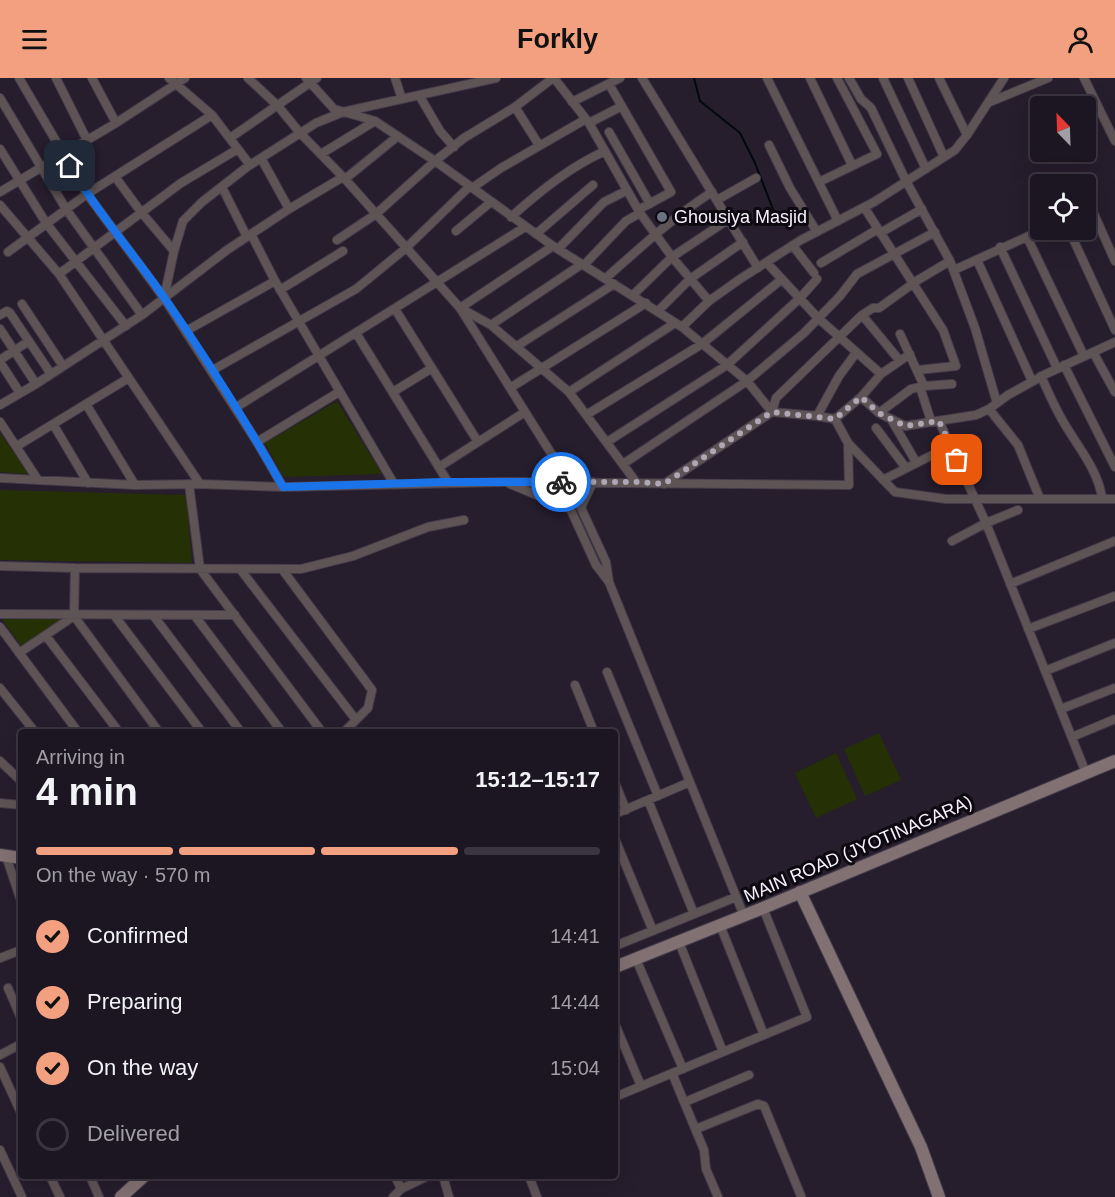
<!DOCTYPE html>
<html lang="en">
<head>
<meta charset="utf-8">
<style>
  body { margin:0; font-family:Arial,sans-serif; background:#29232f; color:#f1f3f6; height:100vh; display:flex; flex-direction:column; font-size:22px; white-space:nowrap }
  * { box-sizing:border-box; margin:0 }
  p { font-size:20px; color:#a09fa5 }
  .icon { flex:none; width:33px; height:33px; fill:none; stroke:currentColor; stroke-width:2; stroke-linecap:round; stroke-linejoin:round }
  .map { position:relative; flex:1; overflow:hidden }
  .side { position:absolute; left:18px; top:651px; width:600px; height:450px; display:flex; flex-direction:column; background:#1c1622; border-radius:6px; box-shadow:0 6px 24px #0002,0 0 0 2px #3a3540 }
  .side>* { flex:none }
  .needle { width:39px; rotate:337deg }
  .buttons { position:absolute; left:1030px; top:18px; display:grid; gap:12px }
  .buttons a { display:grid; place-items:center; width:66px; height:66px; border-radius:6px; background:#1c1622; box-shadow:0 6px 24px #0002,0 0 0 2px #3a3540; font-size:30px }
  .pin { position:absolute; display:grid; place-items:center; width:51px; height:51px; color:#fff; margin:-26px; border-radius:12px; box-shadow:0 3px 9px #0006 }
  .courier { position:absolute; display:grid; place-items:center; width:60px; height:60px; margin:-30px; border:4px solid #1a73e8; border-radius:50%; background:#fff; color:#222; box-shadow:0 2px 8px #0007 }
  .summary em { font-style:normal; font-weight:700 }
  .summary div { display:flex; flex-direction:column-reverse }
  .summary { display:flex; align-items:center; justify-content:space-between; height:102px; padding:0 18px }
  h1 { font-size:39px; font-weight:700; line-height:45px }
  .bar { display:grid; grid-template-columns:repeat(4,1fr); gap:9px 6px; align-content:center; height:72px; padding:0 18px }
  .bar i { height:8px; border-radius:4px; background:#3a3540 }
  .bar .selected { background:#f3a081 }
  .bar p { grid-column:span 4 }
  ol { padding:0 18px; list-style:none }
  li { display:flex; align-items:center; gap:18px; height:66px }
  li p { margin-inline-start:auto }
  li .icon { padding:6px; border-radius:50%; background:#f3a081; color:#111; stroke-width:4 }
  li:last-child { color:#a09fa5 }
  li i { width:33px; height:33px; border:3px solid #3a3540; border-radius:50% }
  header { display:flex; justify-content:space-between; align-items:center; height:78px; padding:0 18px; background:#f3a081; color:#111; font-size:27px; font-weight:700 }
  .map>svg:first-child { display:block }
</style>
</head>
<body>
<header><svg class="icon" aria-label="menu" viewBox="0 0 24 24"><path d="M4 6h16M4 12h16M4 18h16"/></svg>Forkly<svg class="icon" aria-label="person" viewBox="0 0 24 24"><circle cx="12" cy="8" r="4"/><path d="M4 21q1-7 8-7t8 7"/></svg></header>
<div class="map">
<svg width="1115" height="1119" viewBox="0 0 1115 1119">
  <rect width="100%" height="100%" fill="#261d2d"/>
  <!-- green -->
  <path fill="#253105" d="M337,323l45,73 -98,3 -19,-34z
    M0,355l29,41 -29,-2z
    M0,412l186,5 6,68 -192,-3z
    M67,540l-45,29 -20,-28z
    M879,655l22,47 -36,16 -21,-47z
    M836,675l21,46 -41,19 -21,-45z"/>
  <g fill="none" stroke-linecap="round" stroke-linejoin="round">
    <!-- stream -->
    <path stroke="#000a0c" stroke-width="2" d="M694,0l6,23 40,32 15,30 21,54"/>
    <defs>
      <path id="street" d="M19,0l68,116 77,104 93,144 26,45
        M56,0l31,62
        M92,0l24,45
        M169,0l43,37 38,50
        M248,0l30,28 22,27 45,46 115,129 109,174 37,80 3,20 -13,-17 -38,-83
        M395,0l7,21
        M554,0l35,45 51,90 32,44 37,44
        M642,0l116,190
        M767,0l71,143
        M810,0l42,87
        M849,0l12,21 10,9 35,73 44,80 25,67 22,75
        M883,0l43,91
        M908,0l36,79
        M1084,0l31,63
        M609,6l62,108 -33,18
        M419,17l21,36 14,16
        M0,20l66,111 76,106
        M572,24l48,-24
        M990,24l58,-24
        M515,29l24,38
        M589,45l33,-17
        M609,54l41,72
        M967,57l37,-57
        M230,60l87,-60
        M769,67l21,43 27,44
        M0,71l46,74 80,103
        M321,76l54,-33
        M261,80l28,51
        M116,100l25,34 33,39
        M345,101l53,-43
        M819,104l58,-28 -40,-76
        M222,109l25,50
        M472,110l29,-20 85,-49
        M0,114l116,-69 69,-45
        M717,122l39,-22
        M0,127l59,69 141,210
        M1090,127l25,56
        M864,129l79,123 13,36 -38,4
        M511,139c29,-26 59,-50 94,-66
        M1069,152l46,100
        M456,153l35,-29
        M880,155l42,-24
        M251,156l24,47 119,203
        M536,156l57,-49
        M1027,159l57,119
        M337,162l39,-26 59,-53 29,-23 51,-31 38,-29
        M553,168l-93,62 31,17 78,67 67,90
        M793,168l21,27
        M1000,169l57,121
        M558,171l46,-47 22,-11
        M8,174l79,-58 125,-79
        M977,182l55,121
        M767,185l51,55 63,56
        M821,185l57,-34
        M584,187l42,-44 14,-8
        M954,192l88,-40
        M59,196l122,-91 57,-34
        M606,200c34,-30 67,-61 106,-86
        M280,212l63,-39
        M633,217l39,-38 57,-38
        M164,220l10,-47 9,-30 19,-19 45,-35 69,-44 27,-11 153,-34
        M22,226l41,62
        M395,231l83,133
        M658,233l32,-32 53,-37
        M0,237l7,-4 3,2 41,61
        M862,237l38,46
        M491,247l91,-61
        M682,249l27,-26 31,-22 61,-39 73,-38 81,-52 12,-15 -28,-57
        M0,251l36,55
        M186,253l89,-50
        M356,255l92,149
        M900,256l24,52 28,-2
        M517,268l97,-62
        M1093,274l22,40
        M0,282l29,-19
        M0,284l20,31
        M1064,287l51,102
        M211,293l145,-82 50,-41 64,-62
        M1041,298c7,16 14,32 23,47 14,24 34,47 38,75
        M920,309l11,34
        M510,310l136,-85
        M393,314l39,-24
        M569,314l106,-69
        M861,319l18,16 26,13 71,-11 13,-6 19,-14 38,-21 69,-32
        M86,326l49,81
        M0,327l36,-21 106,-69 85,-65 62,-41 54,-32
        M235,330l290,-181
        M989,331l29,36 22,54
        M879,335l32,-24 13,-3
        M586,337l116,-71 80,-65
        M817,338l22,-40 17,-23
        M835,341l26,-22 20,-23 29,-20
        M891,341l25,43
        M939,343l47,102 100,250
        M0,344l38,58
        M53,346l35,59
        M876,350l30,40
        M257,364l82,-50
        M607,364l120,-77 73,-67 17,-19
        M848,365l47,49 51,7h169
        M17,368l110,-67
        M623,386l124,-83 57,-48 36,-37 17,-22 78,-42
        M439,389l86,-55
        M0,400l135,7 65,-1 83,3 221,-5 345,3 -1,-42 -13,-24 -18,-3 -45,-4 -25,-31 -65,-54 -129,-81 -118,-85 -60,-40 -41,-12 -28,-31
        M883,402l67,-34
        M189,406l11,85 122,163
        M510,406l60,25
        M664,406l108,-72 4,-14 86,-83 11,-7h6l39,-28 32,-19
        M581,429l12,-25
        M952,463l34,-18 32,-13
        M0,488l75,2 226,1 52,-13 75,-29 36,-7
        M75,490l-1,48 85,116
        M240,491l116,151
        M282,491l90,121 -4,18 -24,24h-3
        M609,504l135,334
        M1010,506l105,-43
        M0,536l235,1
        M114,537l88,117
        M153,537l88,117
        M195,538l87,116
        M0,549l78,105
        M1028,551l87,-33
        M46,558l73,96
        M19,575l55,-37
        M1045,593l70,-28
        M607,594l51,124
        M575,607l19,47
        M0,610l35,44
        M1061,631l54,-21
        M1072,659l43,-18
        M0,683l21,20
        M615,705l11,27
        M648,722l46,114
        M0,725l21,2
        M615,736l75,-32
        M615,761l38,92
        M6,778l15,45
        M720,847l44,110
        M679,864l44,110
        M615,868l121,-49
        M0,880l21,-8
        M636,881l47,110
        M8,910l13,30
        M615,946l26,62
        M0,977l21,-11
        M0,989l21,46
        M672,995l32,77 2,19 12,28
        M615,1019l192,-80 -44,-109
        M685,1024l64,-27
        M696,1051l62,-25 6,2 37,90
        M0,1072l22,47
        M50,1098l10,21
        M90,1098l9,21
        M395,1098l6,13
        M443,1098l6,21
        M529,1098l8,21
        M393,1119l8,-8 27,-13"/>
      <path id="secondary" d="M0,777l21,3
        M800,814l121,255 18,50
        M615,889l148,-59 352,-147
        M121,1119l23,-21"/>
    </defs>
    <!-- street casing -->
    <use href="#street" stroke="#433b4a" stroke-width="10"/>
    <!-- secondary casing -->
    <use href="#secondary" stroke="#433b4a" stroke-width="14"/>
    <!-- street -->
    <use href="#street" stroke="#5f5455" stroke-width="8"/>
    <!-- secondary -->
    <use href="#secondary" stroke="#827173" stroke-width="12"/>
  </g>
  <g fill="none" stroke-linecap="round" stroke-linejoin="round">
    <!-- done -->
    <path stroke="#aea7b4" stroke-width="6" stroke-dasharray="0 10.8" d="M561,404h75l28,2 108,-72 63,7 26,-22 18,16 26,13 34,-5 18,39"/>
    <!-- route -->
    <path stroke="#1a73e8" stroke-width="8" d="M70,88c27,46 63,87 93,130 43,61 83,126 120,191l161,-5h117"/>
  </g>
  <!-- markers -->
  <circle fill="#6b7280" stroke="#0d0910" stroke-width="2" cx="662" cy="139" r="6"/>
  <g text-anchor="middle" stroke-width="6" stroke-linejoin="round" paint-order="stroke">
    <!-- poi labels -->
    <g font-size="18" fill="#f7f1fd" stroke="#0d0910" text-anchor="start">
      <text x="674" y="145">Ghousiya Masjid</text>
    </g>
    <!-- street labels -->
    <g font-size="18" fill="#f7f1fd" stroke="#0d0910">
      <text transform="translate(858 771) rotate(-23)" y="6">MAIN ROAD (JYOTINAGARA)</text>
    </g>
  </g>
</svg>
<div class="buttons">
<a><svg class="needle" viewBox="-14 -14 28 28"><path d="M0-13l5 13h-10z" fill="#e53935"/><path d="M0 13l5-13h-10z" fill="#a09fa5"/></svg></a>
<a><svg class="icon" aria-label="locate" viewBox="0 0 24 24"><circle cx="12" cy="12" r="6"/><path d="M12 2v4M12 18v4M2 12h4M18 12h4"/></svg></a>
</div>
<div class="pin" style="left:957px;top:382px;background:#ea580c"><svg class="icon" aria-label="bag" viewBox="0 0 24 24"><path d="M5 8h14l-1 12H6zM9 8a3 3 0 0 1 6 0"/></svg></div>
<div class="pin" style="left:70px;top:88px;background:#1f2937"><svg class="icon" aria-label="home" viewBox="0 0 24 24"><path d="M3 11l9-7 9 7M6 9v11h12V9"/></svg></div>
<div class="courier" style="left:561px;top:404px"><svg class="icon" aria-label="bike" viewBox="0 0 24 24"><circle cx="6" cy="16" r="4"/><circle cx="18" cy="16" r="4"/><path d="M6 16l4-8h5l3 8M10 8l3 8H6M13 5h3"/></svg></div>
<section class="side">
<div class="summary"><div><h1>4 min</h1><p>Arriving in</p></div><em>15:12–15:17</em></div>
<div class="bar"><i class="selected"></i><i class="selected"></i><i class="selected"></i><i></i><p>On the way · 570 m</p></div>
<ol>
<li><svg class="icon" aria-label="check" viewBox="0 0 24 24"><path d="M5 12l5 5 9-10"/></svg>Confirmed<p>14:41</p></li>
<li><svg class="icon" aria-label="check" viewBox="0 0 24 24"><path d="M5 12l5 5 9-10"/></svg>Preparing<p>14:44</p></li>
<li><svg class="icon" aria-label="check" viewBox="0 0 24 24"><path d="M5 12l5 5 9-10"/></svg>On the way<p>15:04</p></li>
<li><i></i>Delivered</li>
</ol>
</section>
</div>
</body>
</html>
